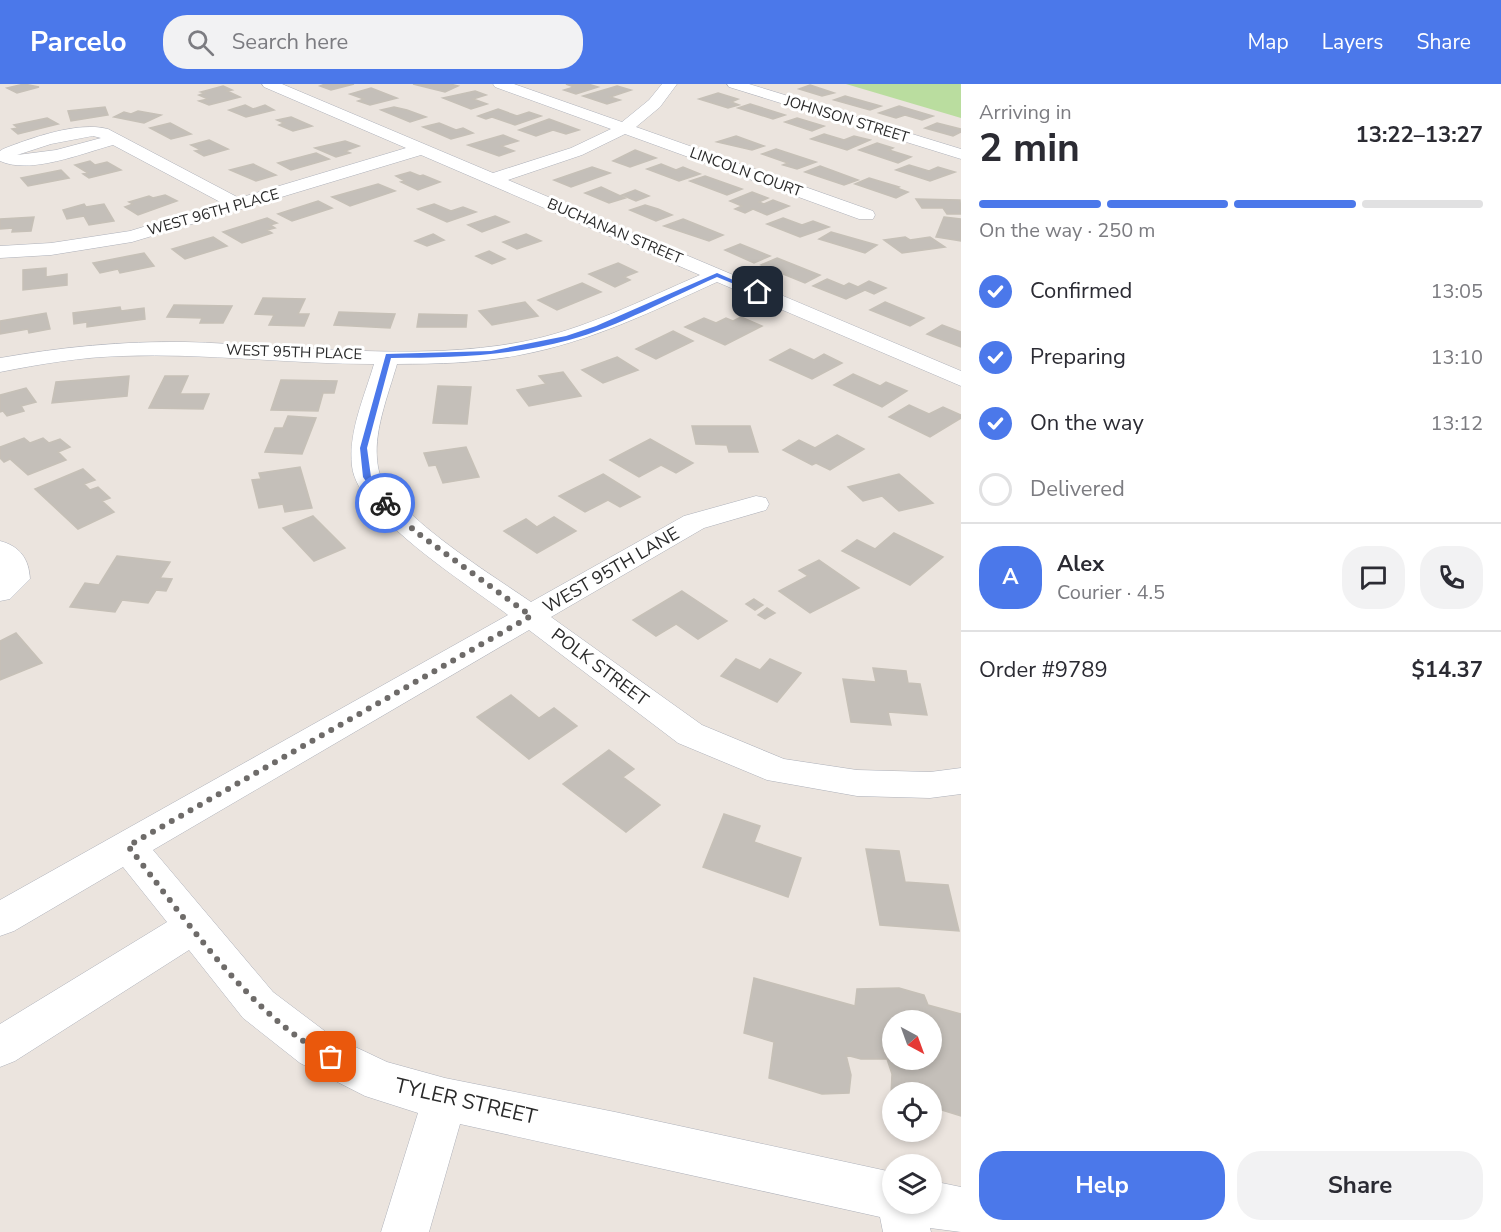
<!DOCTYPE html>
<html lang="en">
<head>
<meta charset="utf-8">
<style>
  body { margin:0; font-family:"Nunito Sans",sans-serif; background:#f2f2f3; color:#2b2b33; height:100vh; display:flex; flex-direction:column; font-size:22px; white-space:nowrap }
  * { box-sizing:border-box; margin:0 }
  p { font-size:20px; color:#7c7c81 }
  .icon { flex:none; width:33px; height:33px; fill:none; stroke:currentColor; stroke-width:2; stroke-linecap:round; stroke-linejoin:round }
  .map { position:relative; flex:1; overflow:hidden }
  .sheet { display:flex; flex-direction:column; background:#fff; width:540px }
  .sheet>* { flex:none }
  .needle { width:39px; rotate:139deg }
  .fabs { position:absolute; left:882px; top:926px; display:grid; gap:12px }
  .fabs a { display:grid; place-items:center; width:60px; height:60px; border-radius:50%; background:#fff; box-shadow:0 3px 9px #0003; font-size:30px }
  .pin { position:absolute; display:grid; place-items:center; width:51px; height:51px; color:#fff; margin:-26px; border-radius:12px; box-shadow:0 3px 9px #0006 }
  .courier { position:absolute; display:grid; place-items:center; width:60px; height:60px; margin:-30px; border:4px solid #4b78ea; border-radius:50%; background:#fff; color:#222; box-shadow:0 2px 8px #0007 }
  .head em { font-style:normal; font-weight:700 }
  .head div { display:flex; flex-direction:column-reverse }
  .head { display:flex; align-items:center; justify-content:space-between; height:102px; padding:0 18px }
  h1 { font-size:39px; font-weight:700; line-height:45px }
  .bar { display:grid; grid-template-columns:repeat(4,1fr); gap:9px 6px; align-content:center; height:72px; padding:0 18px }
  .bar i { height:8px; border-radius:4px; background:#e1e1e2 }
  .bar .selected { background:#4b78ea }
  .bar p { grid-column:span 4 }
  .line { display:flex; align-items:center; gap:15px; padding:0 18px; border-top:2px solid #e1e1e2 }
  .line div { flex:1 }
  .round { display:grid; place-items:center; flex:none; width:63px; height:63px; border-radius:24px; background:#f2f2f3 }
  ol { padding:0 18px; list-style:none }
  li { display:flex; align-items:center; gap:18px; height:66px }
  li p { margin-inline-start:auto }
  li .icon { padding:6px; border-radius:50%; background:#4b78ea; color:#fff; stroke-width:4 }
  li:last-child { color:#7c7c81 }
  li i { width:33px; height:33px; border:3px solid #e1e1e2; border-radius:50% }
  .button { display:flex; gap:12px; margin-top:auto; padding:12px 18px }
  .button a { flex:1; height:69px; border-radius:24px; background:#4b78ea; color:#fff; font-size:24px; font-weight:700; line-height:69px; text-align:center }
  .button a+a { background:#f2f2f3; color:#2b2b33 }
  header { display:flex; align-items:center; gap:36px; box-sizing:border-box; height:84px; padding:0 30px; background:#4b78ea; color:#fff }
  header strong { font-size:28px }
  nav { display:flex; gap:33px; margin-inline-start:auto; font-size:21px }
  .search { width:420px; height:54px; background:#f2f2f3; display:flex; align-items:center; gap:15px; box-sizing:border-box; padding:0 21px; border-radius:24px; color:#7c7c81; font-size:22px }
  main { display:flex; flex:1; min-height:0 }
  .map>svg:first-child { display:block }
</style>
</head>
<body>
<header>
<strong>Parcelo</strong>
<div class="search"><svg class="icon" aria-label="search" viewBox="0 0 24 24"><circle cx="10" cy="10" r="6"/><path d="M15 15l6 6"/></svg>Search here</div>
<nav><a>Map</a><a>Layers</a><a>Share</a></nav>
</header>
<main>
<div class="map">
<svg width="961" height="1148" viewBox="0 0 961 1148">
  <rect width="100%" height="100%" fill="#ebe4de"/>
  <!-- green -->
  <path fill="#badd9f" d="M846,0h115v34z"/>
  <!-- building -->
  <path fill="#c4bfb9" stroke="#c6c0b7" stroke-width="1.5" fill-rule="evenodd" d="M24,0l15,3 -22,6 -10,-5z
    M325,0h29l-23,6 -11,-4z
    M413,0h37l8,2 -13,6z
    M566,0h22l10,3 -22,7 -12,-4 10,-3z
    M810,1l24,8 -12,3 -23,-7z
    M223,2l9,4 -5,1 13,6 -31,8 -10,-4 9,-2 -9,-4 6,-2 -4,-1z
    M617,2l14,4 -21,7 10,3 -13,4 -24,-8z
    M371,4l26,10 -27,7 -12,-4 6,-2 -14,-5z
    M475,7l11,4 -13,4 14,5 -16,5 -28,-11z
    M718,9l20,6 -7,3 8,3 -11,3 -29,-9z
    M845,12l36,10 -11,4 -36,-10z
    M750,20l35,11 -12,4 -35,-11z
    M245,21l8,4 12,-4 9,5 -28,7 -17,-7z
    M899,22l34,10 -11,4 -17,-5 -9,3 -17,-5z
    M105,23l3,8 -37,6 -3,-10z
    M394,23l13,3 19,7 -16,5 -29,-12z
    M498,25l19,7 12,-4 12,4 -26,9 -23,-8 -6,2 -8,-3z
    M138,27l23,4 -17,8 -30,-6 10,-5 7,2z
    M291,33l21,9 -19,5 -14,-6 5,-2 -7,-3z
    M47,34l11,6 -40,10 -6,-5 6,-1 -4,-3z
    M797,34l27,8 -12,5 -27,-9z
    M549,35l30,11 -13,4 -13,-4 -17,6 -17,-6z
    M170,39l21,11 -20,5 -21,-11z
    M439,39l17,7 7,-2 10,5 -22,6 -28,-12z
    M937,39l24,6v3l-8,4 -28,-8z
    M824,50l20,6 10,-4 16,4 -23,10 -36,-11z
    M503,51l15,6 -17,5 13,5 -15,5 -31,-11z
    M736,52l28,10 -12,4 -35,-8z
    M209,56l19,9 -24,7 -9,-5 6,-1 -10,-5z
    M345,57l14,5 -14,5 5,2 -14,4 -21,-9z
    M877,59l16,5 -4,2 22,7 -13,6 -39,-13z
    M776,65l40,13 -19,7 -14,-4 5,-2 -26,-9z
    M635,66l21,8 -26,9 -17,-6z
    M316,69l13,6 -38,11 -13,-7z
    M90,77l5,4 12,-3 14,8 -32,8 -6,-4 5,-1 -13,-8z
    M253,80l23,11 -20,6 -26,-11z
    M661,80l15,6 7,-3 17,7 -21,7 -32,-12z
    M909,81l20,6 9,-4 17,5 -25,9 -34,-11z
    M820,82l38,14 -14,5 -39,-13z
    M592,83l18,6 -39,14 -17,-7z
    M61,86l8,8 -41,8 -7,-8z
    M410,88l10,4 3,-1 17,7 -22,8 -17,-8 4,-1 -9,-5z
    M705,92l37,13 -15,6 -37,-14z
    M869,94l30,9 -2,1 11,4 -12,6 -41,-14z
    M378,100l17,7 -45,15 -18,-9z
    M601,103l24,11 -16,5 -24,-10z
    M635,106l14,6 -13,5 -14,-6z
    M752,108l16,6 -9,4 5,2 9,-4 16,6 -22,9 -14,-6 -8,4 -10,-4 7,-3 -12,-5z
    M165,111l12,6 -39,14 -13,-8 8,-3 -4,-2 20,-6 4,2z
    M916,115l44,1 1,14h-14l-4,-6h-21z
    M318,117l14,7 -40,13 -14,-7z
    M84,120l2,3 18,-3 10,17 -25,4 -5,-9 -17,3 -4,-9z
    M434,120l17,7 12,-4 13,5 -29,10 -29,-13z
    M645,121l13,4 14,6 -16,6 -26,-11z
    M495,132l14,6 -27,10 -14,-7z
    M34,133l-3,14 -19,1 1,-4 -13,1v-10z
    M944,133l17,2v22l-25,-4z
    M267,134l10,5 -7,2 5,3 -8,2 5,3 -30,10 -19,-11z
    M783,134l19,7 11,-4 16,6 -29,10 -33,-13z
    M683,135l40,16 -14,6 -45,-15z
    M831,148l46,13 -12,8 -46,-14z
    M433,150l11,6 -17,6 -12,-5z
    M526,150l15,7 -24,8 -14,-7z
    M213,153l14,9 -42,13 -13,-10z
    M905,153l5,3 20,-3 15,10 -43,6 -18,-13z
    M740,160l30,12 -16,7 -29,-13z
    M489,167l16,8 -13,5 -16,-8z
    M144,169l10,13 -34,7 -2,-4 -18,4 -7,-10z
    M777,174l43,17 -15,8 -44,-18z
    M618,179l19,9 -13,5 6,3 -15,7 -26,-13z
    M46,184v9l21,-3v11l-44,5v-20z
    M827,195l17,7 5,-3 9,4 11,-6 17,7 -12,6 -9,-4 -19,9 -33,-13z
    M582,199l19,9 -44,18 -19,-10z
    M263,214l42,1 -7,15h11l-5,12 -35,-1 5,-10 -19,-1z
    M525,218l13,14 -46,9 -13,-14z
    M885,218l39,16 -14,8 -40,-16z
    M174,221l58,1 -9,17h-23l2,-5 -35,-1z
    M120,223l1,4 23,-3 1,11 -58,8v-5l-13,2 -1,-11z
    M339,228l56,2 -5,14 -56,-3z
    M46,229l4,16 -21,4 -1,-4 -28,5v-13z
    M419,230l48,1 -1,12h-49z
    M741,233l21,9 -37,19 -40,-18 19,-9 12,5 10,-5 7,3z
    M942,241l19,7v15l-34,-13z
    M673,247l20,10 -37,18 -20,-10z
    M790,265l24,11 10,-6 18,9 -30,16 -42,-19z
    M617,273l21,13 -35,13 -21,-13z
    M563,288l18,24 -52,10 -12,-16 29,-6 -7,-8z
    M853,290l27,12 6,-4 21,9 -25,16 -48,-22z
    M129,292l-2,20 -75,7 4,-21z
    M165,292h23l-8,18h29l-6,15 -54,-1z
    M281,296l56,1 -3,12h-11l-5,18 -47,-1z
    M438,302l33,1 -4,37 -34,-1z
    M26,304l10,14 -15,4 3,5 -17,5 -4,-5 -3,1v-17z
    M909,321l20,9 14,-7 18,8v3l-31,19 -41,-20z
    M288,332l28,2 -14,36 -37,-2 10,-24h8z
    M692,342h58l8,26h-29l-2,-7 -31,-1z
    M837,351l27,14 -34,21 -14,-7 -4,2 -29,-15 16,-10 16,8z
    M24,354l6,5 13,-5 6,5 11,-4 10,8 -12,5 8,8 -38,15 -18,-16 -6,3 -4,-4v-11z
    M650,355l43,24 -17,10 -15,-8 -22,12 -29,-17z
    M466,363l13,30 -36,6 -7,-18 -7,1 -5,-13z
    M300,383l12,41 -27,4 -2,-8 -24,4 -7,-28 9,-1 -2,-6z
    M83,385l12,11 -11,4 6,6 8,-3 12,11 -8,3 12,11 -36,17 -43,-40z
    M603,390l37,23 -20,10 -12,-7 -23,12 -26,-16z
    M899,390l34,29 -34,8 -17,-15 -19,5 -15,-14z
    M313,432l32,32 -31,13 -31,-33z
    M554,433l22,14 -39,22 -33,-22 22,-12 11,8z
    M894,449l49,24 -33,28 -68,-34 15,-11 18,9z
    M117,472l53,6 -10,16 12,1 -6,12 -10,-1 -8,13 -26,-3 -7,12 -45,-5 15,-24 14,2z
    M819,476l40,28 -49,25 -31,-22 29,-15 -9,-6z
    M682,507l45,30 -29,18 -22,-15 -20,12 -23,-16z
    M754,515l9,6 -8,5 -9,-6z
    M767,524l8,5 -10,6 -7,-4z
    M16,549l26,30 -42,17v-39z
    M736,575l24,11 10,-11 31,14 -24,29 -56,-26z
    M873,584l33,3 2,12 12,1 7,31 -39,-3 3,13 -40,-3 -8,-43 33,3z
    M511,611l28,23 15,-10 23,18 -48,33 -52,-42z
    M609,666l25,19 -11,8 37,28 -34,27 -63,-48z
    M724,730l36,12 -6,16 47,16 -13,39 -85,-30z
    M866,765l33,2 6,31 43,3 11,46 -79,-6z
    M754,894l101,28 2,-17 42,-1 25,7 4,10 33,9v102l-29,-9v-15h-40l-1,3 1,-21 -5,-15h-26l-15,-4 5,20 -2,18 -27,1 -53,-16 5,-36 -30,-9zM892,936h40v39h-40z"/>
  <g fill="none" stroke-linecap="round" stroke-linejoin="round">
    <defs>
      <path id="minor" d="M262,0h20l211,89 78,-25 40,-19 -116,-42 -2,-3h21l108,38 27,-22 13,-16h15l-17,23 -24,20 237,84 2,4 -2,4h-14l-234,-85 -43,21 -74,25 453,191v15l-244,-104c-64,29 -127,60 -197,73 -40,8 -82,9 -123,9 -9,32 -25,70 -19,103 7,43 116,109 153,135l153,-86 72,-20 10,2 3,6 -3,6 -62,18 -153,89 151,108 82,34 73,11 73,2 31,-4v26l-31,4 -73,-2 -90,-16 -89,-37 -149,-113 -376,220 120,142 57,43 57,27 58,16 170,34 277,60v31h40v-22l29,6v45l-31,-4 1,4h-48l-3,-15 -420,-93 -31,108h-48l37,-119 -53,-17 -65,-33 -57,-45 -54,-68 -174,111 -15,6v-43l167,-102 -44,-55 -109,64 -14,5v-36l508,-285c-39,-30 -151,-99 -156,-149 -4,-34 13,-71 22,-102 -84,0 -167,-11 -251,-8 -42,1 -82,8 -123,16v-14c62,-11 123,-17 185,-16 108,3 230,20 336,0 63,-12 121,-42 179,-67l-279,-120 -289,87 -81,13 -51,3v-12l51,-3 79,-12 92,-28 -109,-58c-30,8 -83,30 -113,16v-10l3,-2c28,-11 75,-28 105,-20l131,69 167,-50 -142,-61zM93,52l8,2 -45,12 -39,5 34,-11z
        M727,0h22l212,65v10l-232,-72z
        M0,457c20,5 29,18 30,38l-20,20 -10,2z"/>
    </defs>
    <!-- minor casing -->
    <use href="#minor" stroke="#aeb1ba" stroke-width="1"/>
    <!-- minor -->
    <use href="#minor" fill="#fff" fill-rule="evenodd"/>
  </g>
  <!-- route -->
  <path fill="#4b78ea" d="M717,189l44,19 -5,1 -39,-16c-48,21 -97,49 -148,63 -58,16 -118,18 -178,18l-24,90 4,29 18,26 -1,2h-6l-19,-28 -3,-29 26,-94 105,-3 75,-15 30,-10z"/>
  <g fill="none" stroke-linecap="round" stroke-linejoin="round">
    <!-- done -->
    <path stroke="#6e6b69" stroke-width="6" stroke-dasharray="0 10.8" d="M331,973c-79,-38 -148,-142 -203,-211l403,-230 -115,-84 -31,-29"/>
  </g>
  <g text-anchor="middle" stroke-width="6" stroke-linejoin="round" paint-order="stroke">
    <!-- far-street labels -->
    <g font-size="15" fill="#2a2a2a" stroke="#fff">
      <text transform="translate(847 35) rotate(17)" y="5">JOHNSON STREET</text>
      <text transform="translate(746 88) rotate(20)" y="5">LINCOLN COURT</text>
      <text transform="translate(213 128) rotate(-16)" y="5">WEST 96TH PLACE</text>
      <text transform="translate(615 147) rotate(23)" y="5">BUCHANAN STREET</text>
      <text transform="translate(294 268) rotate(2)" y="5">WEST 95TH PLACE</text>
    </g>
    <!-- street labels -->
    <g font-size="18" fill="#2a2a2a" stroke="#fff">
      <text transform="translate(611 486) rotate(-30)" y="6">WEST 95TH LANE</text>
      <text transform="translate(600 583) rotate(37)" y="6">POLK STREET</text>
    </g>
    <!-- near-street labels -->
    <g font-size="21" fill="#2a2a2a" stroke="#fff">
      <text transform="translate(466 1017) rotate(13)" y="7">TYLER STREET</text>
    </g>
  </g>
</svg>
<div class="fabs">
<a><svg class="needle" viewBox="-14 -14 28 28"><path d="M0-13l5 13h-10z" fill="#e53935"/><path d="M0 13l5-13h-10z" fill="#7c7c81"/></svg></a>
<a><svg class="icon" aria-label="locate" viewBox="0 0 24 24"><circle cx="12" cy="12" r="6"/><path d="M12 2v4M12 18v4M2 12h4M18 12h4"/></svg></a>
<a><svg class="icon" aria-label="layers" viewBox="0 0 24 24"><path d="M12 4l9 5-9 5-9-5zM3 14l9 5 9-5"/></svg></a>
</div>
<div class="pin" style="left:331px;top:973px;background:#ea580c"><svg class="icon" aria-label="bag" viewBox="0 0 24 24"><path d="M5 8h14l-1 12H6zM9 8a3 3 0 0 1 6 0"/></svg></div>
<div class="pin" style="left:758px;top:208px;background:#1f2937"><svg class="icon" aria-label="home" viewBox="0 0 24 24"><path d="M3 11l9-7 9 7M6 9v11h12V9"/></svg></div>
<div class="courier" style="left:385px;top:419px"><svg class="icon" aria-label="bike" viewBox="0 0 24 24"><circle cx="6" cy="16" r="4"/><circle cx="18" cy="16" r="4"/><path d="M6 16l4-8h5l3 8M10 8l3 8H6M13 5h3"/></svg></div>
</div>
<section class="sheet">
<div class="head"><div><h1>2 min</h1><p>Arriving in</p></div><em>13:22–13:27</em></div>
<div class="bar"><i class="selected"></i><i class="selected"></i><i class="selected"></i><i></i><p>On the way · 250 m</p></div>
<ol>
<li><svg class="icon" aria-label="check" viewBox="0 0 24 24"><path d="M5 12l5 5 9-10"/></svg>Confirmed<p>13:05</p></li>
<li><svg class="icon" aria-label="check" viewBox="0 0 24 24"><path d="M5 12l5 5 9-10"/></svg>Preparing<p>13:10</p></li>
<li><svg class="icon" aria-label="check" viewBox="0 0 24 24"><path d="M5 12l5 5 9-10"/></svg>On the way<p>13:12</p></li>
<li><i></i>Delivered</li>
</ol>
<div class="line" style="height:108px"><b class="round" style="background:#4b78ea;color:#fff">A</b><div><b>Alex</b><p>Courier · 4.5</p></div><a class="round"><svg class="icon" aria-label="chat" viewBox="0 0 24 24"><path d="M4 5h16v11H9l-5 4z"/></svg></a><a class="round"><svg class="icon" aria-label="phone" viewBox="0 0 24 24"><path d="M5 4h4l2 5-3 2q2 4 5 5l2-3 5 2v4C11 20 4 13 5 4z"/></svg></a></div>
<div class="line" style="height:78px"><div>Order #9789</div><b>$14.37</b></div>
<div class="button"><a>Help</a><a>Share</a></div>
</section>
</main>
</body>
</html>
